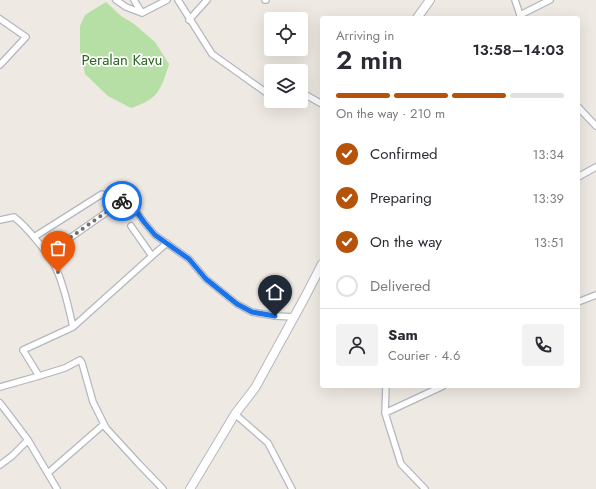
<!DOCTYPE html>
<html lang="en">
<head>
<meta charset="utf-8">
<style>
  body { margin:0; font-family:Jost,sans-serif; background:#f2f2f3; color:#2b2b33; height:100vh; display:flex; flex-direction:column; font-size:15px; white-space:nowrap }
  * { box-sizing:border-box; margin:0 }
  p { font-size:13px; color:#7c7c81 }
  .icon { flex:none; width:22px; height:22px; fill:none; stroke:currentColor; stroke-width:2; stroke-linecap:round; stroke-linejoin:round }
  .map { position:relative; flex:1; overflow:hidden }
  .panel { position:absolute; left:320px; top:16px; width:260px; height:372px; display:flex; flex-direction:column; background:#fff; border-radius:4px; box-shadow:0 4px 16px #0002 }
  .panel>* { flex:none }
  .controls { position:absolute; left:264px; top:12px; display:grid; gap:8px }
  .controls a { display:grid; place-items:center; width:44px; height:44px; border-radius:4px; background:#fff; box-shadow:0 4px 16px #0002; font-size:20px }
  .pin { position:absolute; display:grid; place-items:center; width:34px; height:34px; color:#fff; margin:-41px -17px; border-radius:50% 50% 50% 0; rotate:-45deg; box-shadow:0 0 4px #0007 }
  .pin .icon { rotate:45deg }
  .courier { position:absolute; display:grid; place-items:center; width:40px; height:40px; margin:-20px; border:3px solid #1a73e8; border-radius:50%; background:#fff; color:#222; box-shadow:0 1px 5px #0007 }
  .summary em { font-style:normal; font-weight:600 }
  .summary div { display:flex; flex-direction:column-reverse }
  .summary { display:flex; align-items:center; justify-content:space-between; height:68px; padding:0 16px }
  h1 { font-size:26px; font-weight:600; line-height:30px }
  .bar { display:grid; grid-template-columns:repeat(4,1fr); gap:6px 4px; align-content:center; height:48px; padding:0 16px }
  .bar i { height:5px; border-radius:3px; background:#e1e1e2 }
  .bar .selected { background:#b45309 }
  .bar p { grid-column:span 4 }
  .line { display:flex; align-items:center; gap:10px; padding:0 16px; border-top:1px solid #e1e1e2 }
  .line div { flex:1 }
  .round { display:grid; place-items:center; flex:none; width:42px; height:42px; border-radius:4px; background:#f2f2f3 }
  ol { padding:0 16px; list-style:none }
  li { display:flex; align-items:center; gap:12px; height:44px }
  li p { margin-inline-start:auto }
  li .icon { padding:4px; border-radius:50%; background:#b45309; color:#fff; stroke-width:4 }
  li:last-child { color:#7c7c81 }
  li i { width:22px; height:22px; border:2px solid #e1e1e2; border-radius:50% }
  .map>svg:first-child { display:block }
</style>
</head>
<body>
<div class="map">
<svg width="596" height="489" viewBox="0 0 596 489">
  <rect width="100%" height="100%" fill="#eee9e2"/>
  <!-- green -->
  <path fill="#b5dfa4" d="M106,2l15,14 13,8 21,18 14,22c-8,25 -10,35 -38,44l-23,-12 -23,-22 -5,-24v-24l5,-11z"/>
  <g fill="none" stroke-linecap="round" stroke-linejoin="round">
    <defs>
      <path id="street" d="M116,0l10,7 16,6 25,-13
        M134,0l8,13
        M178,0l34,54 59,42
        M265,0h1
        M515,0l6,18
        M520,15l30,-15
        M0,19l26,18 -26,28
        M189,20l18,-20
        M301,96l3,-2 18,10
        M280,101l4,3 6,-3
        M578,107l18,19
        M578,177l18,-10
        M124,194l20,28 11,13 34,24 17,20 31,25 15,8 23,4 19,1
        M0,220l14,-3c13,10 38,40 44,56 7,17 11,36 15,54
        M131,226l21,30 15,-13
        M34,237l68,-43 14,11
        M47,254l80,-56
        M152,256l-79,71 -50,23 16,26 26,-8 15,-8 2,3 11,39 13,26 33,36 24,25
        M578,302l18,-7
        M386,386l-1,27 16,51 24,25
        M0,387l39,-11
        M0,403l28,37 -16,16 -12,9
        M385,413l58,-27
        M235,414l33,29 24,46
        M28,440l29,49
        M48,473l56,-49"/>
      <path id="secondary" d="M417,18l13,-18
        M190,489l45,-75 20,-26 50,-91 17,-33"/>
    </defs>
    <!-- street casing -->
    <use href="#street" stroke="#b5b7c0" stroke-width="8"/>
    <!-- secondary casing -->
    <use href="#secondary" stroke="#b5b7c0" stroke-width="10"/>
    <!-- street -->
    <use href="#street" stroke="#fff" stroke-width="5.5"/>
    <!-- secondary -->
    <use href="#secondary" stroke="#fff" stroke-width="8"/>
  </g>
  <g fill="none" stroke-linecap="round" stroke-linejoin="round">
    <!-- done -->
    <path stroke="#716f6d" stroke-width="4" stroke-dasharray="0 7.2" d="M58,272l-11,-18 75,-53"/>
    <!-- route -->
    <path stroke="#1a73e8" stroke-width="5" d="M122,201l5,-3 17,24 11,13 34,24 17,20 31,25 15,8 23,4"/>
  </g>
  <g text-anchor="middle" stroke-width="3.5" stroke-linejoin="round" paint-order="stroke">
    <!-- park labels -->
    <g font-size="15" fill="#2c6722" stroke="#fff">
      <text x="122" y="65">Peralan Kavu</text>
    </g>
  </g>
</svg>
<div class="controls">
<a><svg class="icon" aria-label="locate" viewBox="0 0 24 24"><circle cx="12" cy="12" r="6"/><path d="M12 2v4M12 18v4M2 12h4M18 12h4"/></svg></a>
<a><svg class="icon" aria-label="layers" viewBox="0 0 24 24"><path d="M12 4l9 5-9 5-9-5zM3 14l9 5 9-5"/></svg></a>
</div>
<div class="pin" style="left:58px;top:272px;background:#ea580c"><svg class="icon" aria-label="bag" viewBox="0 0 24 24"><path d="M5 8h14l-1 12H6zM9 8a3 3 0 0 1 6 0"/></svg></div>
<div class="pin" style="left:275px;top:316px;background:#1f2937"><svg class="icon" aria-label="home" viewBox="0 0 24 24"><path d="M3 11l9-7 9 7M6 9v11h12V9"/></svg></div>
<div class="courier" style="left:122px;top:201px"><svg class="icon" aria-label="bike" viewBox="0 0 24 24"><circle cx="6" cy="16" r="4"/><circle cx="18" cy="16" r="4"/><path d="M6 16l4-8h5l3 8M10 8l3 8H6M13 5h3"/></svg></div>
<section class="panel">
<div class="summary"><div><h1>2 min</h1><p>Arriving in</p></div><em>13:58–14:03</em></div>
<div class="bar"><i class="selected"></i><i class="selected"></i><i class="selected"></i><i></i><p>On the way · 210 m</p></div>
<ol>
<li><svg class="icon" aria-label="check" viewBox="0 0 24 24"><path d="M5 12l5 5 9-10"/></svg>Confirmed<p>13:34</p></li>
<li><svg class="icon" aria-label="check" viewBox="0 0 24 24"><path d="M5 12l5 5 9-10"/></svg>Preparing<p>13:39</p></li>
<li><svg class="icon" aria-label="check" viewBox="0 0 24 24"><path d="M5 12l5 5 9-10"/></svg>On the way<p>13:51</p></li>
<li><i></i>Delivered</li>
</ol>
<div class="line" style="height:72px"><a class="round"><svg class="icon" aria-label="person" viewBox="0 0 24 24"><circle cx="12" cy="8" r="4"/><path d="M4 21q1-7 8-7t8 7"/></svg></a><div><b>Sam</b><p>Courier · 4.6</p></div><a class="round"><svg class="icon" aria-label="phone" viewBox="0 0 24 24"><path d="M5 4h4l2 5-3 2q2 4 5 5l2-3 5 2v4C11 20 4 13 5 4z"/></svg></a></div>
</section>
</div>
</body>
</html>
